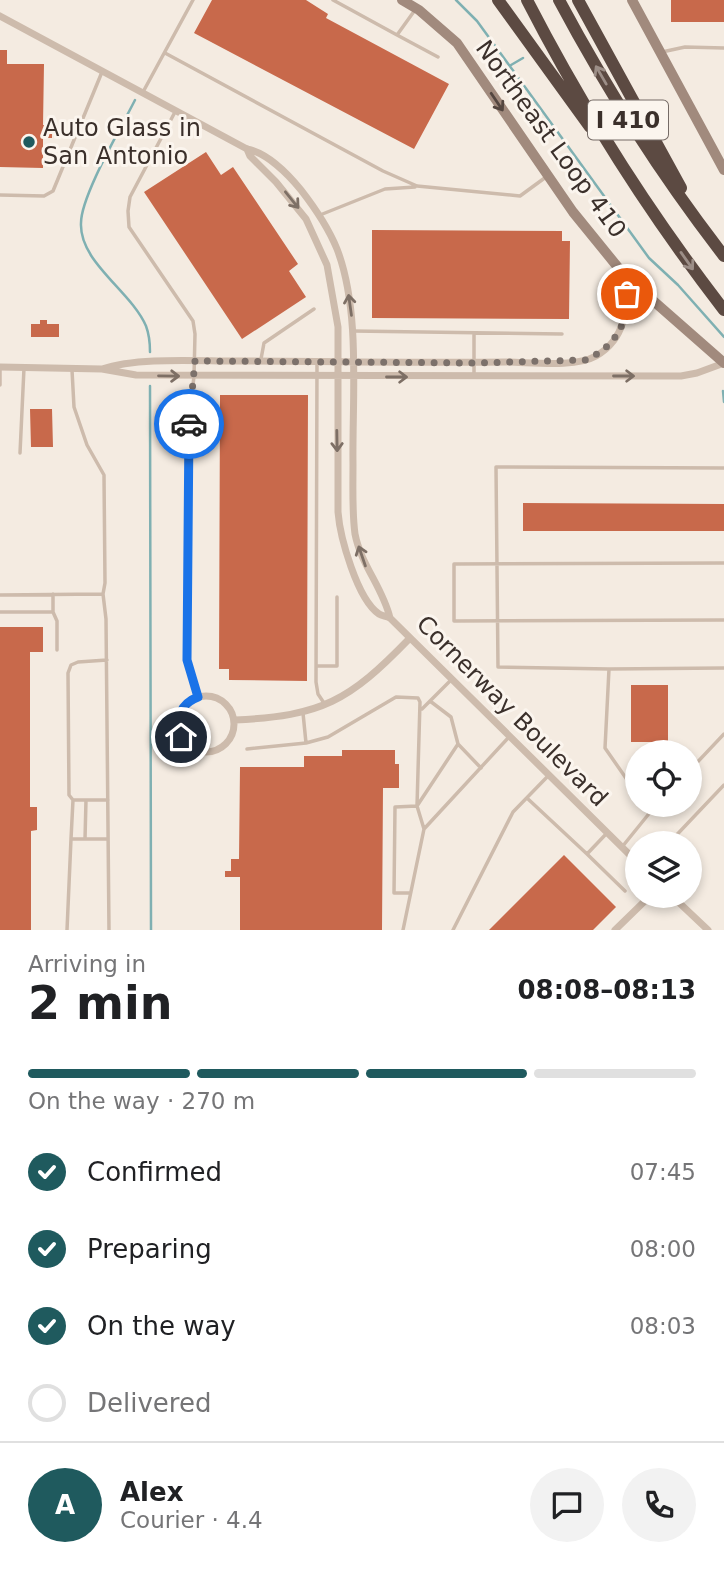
<!DOCTYPE html>
<html lang="en">
<head>
<meta charset="utf-8">
<style>
  body { margin:0; font-family:"DejaVu Sans",sans-serif; background:#f2f2f2; color:#202124; height:100vh; display:flex; flex-direction:column; font-size:26px; white-space:nowrap }
  * { box-sizing:border-box; margin:0 }
  p { font-size:23px; color:#757577 }
  .icon { flex:none; width:38px; height:38px; fill:none; stroke:currentColor; stroke-width:2; stroke-linecap:round; stroke-linejoin:round }
  .map { position:relative; height:930px; overflow:hidden }
  .sheet { display:flex; flex-direction:column; background:#fff; flex:1 }
  .sheet>* { flex:none }
  .fabs { position:absolute; left:625px; top:740px; display:grid; gap:14px }
  .fabs a { display:grid; place-items:center; width:77px; height:77px; border-radius:50%; background:#fff; box-shadow:0 4px 10px #0003; font-size:35px }
  .pin { position:absolute; display:grid; place-items:center; width:60px; height:60px; color:#fff; margin:-30px; border:4px solid #fff; border-radius:50%; box-shadow:0 2px 7px #0007 }
  .courier { position:absolute; display:grid; place-items:center; width:70px; height:70px; margin:-35px; border:5px solid #1a73e8; border-radius:50%; background:#fff; color:#222; box-shadow:0 2px 9px #0007 }
  .head em { font-style:normal; font-weight:600 }
  .head div { display:flex; flex-direction:column-reverse }
  .head { display:flex; align-items:center; justify-content:space-between; height:119px; padding:0 28px }
  h1 { font-size:46px; font-weight:600; line-height:52px }
  .bar { display:grid; grid-template-columns:repeat(4,1fr); gap:10px 7px; align-content:center; height:84px; padding:0 28px }
  .bar i { height:9px; border-radius:5px; background:#e0e0e0 }
  .bar .selected { background:#1f5a5e }
  .bar p { grid-column:span 4 }
  .line { display:flex; align-items:center; gap:18px; padding:0 28px; border-top:2px solid #e0e0e0 }
  .line div { flex:1 }
  .round { display:grid; place-items:center; flex:none; width:74px; height:74px; border-radius:37px; background:#f2f2f2 }
  ol { padding:0 28px; list-style:none }
  li { display:flex; align-items:center; gap:21px; height:77px }
  li p { margin-inline-start:auto }
  li .icon { padding:7px; border-radius:50%; background:#1f5a5e; color:#fff; stroke-width:4 }
  li:last-child { color:#757577 }
  li i { width:38px; height:38px; border:4px solid #e0e0e0; border-radius:50% }
  .map>svg:first-child { display:block }
</style>
</head>
<body>
<div class="map">
<svg width="724" height="930" viewBox="0 0 724 930">
  <rect width="100%" height="100%" fill="#f4ebe1"/>
  <g fill="none" stroke-linecap="round" stroke-linejoin="round">
    <!-- stream -->
    <path stroke="#7fb0b2" stroke-width="2.5" d="M456,0l21,21 172,237 29,27 46,52
      M511,65l12,-7
      M135,100c-14,28 -54,96 -54,123 -2,39 50,68 65,103 3,8 4,18 4,26
      M150,386l1,544
      M723,391l1,11"/>
  </g>
  <!-- building -->
  <path fill="#c8694b" d="M212,0h94l22,14 -2,4 123,66 -35,65 -220,-116z
    M671,0h53v22h-53z
    M0,50h7v14h37l-1,61h9v13h-9v30l-43,-1z
    M206,152l15,23 12,-8 65,97 -9,7 17,26 -64,42 -98,-147z
    M372,230l190,1v10h8l-1,78 -197,-1z
    M40,320h7v4h12v13h-28v-13h9z
    M220,395h88l-1,286 -78,-1v-11h-10z
    M30,409h22l1,38h-22z
    M523,503l201,1v27h-201z
    M0,627h43v25h-13v155h7v23l-6,1v99h-31z
    M631,685h37v57h-37z
    M342,750h53v14h4v24h-16l-1,142h-142v-53h-15v-6h6v-12h8l1,-92h64v-11h38z
    M564,855l52,52 -23,23h-104z"/>
  <g fill="none" stroke-linecap="round" stroke-linejoin="round">
    <!-- lane -->
    <path stroke="#cdbbac" stroke-width="3.5" d="M333,0l64,35
      M415,10l-18,25 41,22
      M662,52l23,-5 39,1
      M165,53l218,118 34,15 103,10 26,-19
      M143,92l50,-92
      M175,112l-45,85 -2,14 1,16 64,94 2,13 -1,42 -5,44 -2,240 11,37
      M0,195l44,1 9,-5 49,-119
      M320,215l65,-26 30,-2
      M353,331l209,3
      M261,359l3,-16 50,-34
      M317,363l-1,319 2,12 6,9
      M474,374v-40
      M0,385v-16
      M20,453l4,-85
      M724,563l-270,1v57l270,-1
      M103,594l3,25 3,311
      M0,595l103,-1 2,-11 -1,-108 -17,-30 -13,-38 -2,-37
      M0,612h53v-18
      M53,612l4,9v29
      M107,660l-29,2 -7,3 -3,8 1,122 4,5 -2,39h37
      M316,666h21v-69
      M609,669l115,-1
      M430,701l21,16 7,27 23,24
      M422,709l29,-29
      M303,713l3,30
      M247,749l59,-6 22,-6 68,-40 22,1 2,4 -3,104 -22,1 -1,86h16
      M690,770l34,-36
      M637,794l-32,-46 4,-79 -111,-2 -2,-200 228,1
      M528,799l59,55 20,-21
      M73,800h35
      M645,805l5,7
      M424,829l-7,-23 41,-62
      M85,839l1,-39
      M668,844l56,-59
      M622,847l34,-42
      M587,854l38,37
      M67,930l4,-91
      M403,930l21,-101 85,-92
      M453,930l60,-118 35,-36"/>
    <!-- street -->
    <path stroke="#cdbbac" stroke-width="7" d="M0,16l247,133c20,4 41,25 54,41 14,18 27,37 36,59 24,62 15,150 16,216 0,23 -1,47 2,69 6,31 28,54 35,84l247,244
      M247,149l3,7 26,26 30,37 21,46 11,62v185c2,25 19,87 41,102 3,2 7,2 11,4
      M0,367l102,2 34,6 545,1 16,-3 27,-10
      M102,369c36,-12 94,-8 133,-8 90,0 181,2 271,1 24,0 69,6 90,-6 31,-18 31,-48 30,-79
      M178 724a28 28 0 1 1 56 0a28 28 0 1 1-56 0Z
      M235,720c87,-4 114,-19 174,-81
      M672,896l36,34
      M615,930l35,-34"/>
    <!-- secondary -->
    <path stroke="#a18a7d" stroke-width="10" d="M402,0l17,10 38,33 116,169 52,64 99,87
      M632,0l92,170"/>
    <!-- highway -->
    <path stroke="#5c4a42" stroke-width="12" d="M498,0l92,127
      M527,0c56,109 122,213 197,310
      M559,0c48,90 103,176 165,256
      M578,0l103,188"/>
  </g>
  <!-- one-way arrows -->
  <defs><path id="oneway-shaft" d="M-6 0H5M1.5-3L5.5 0L1.5 3" fill="none" stroke-width="1.6" stroke-linecap="round" stroke-linejoin="round" transform="scale(1.75)"/></defs>
  <g stroke="#9c8e87">
    <use href="#oneway-shaft" transform="translate(601 75) rotate(-120)"/>
    <use href="#oneway-shaft" transform="translate(687 261) rotate(55)"/>
  </g>
  <use stroke="#544640" href="#oneway-shaft" transform="translate(497 102) rotate(56)"/>
  <g stroke="#7d6f65">
    <use href="#oneway-shaft" transform="translate(292 200) rotate(51)"/>
    <use href="#oneway-shaft" transform="translate(350 305) rotate(-98)"/>
    <use href="#oneway-shaft" transform="translate(169 376) rotate(1)"/>
    <use href="#oneway-shaft" transform="translate(624 376)"/>
    <use href="#oneway-shaft" transform="translate(397 377)"/>
    <use href="#oneway-shaft" transform="translate(337 441) rotate(89)"/>
    <use href="#oneway-shaft" transform="translate(362 556) rotate(-109)"/>
  </g>
  <g fill="none" stroke-linecap="round" stroke-linejoin="round">
    <!-- done -->
    <path stroke="#7c716b" stroke-width="7" stroke-dasharray="0 12.6" d="M189,424l6,-63 279,2 112,-3c28,-13 42,-35 41,-66"/>
    <!-- route -->
    <path stroke="#1a73e8" stroke-width="9" d="M181,737c-6,-18 -1,-33 17,-40l-11,-37 2,-236"/>
  </g>
  <!-- markers -->
  <circle fill="#1f5a5e" stroke="#fbf5ee" stroke-width="2.5" cx="29" cy="142" r="7"/>
  <g text-anchor="middle" stroke-width="6" stroke-linejoin="round" paint-order="stroke">
    <!-- shield labels -->
    <rect fill="#fbf5ee" stroke="#756b66" stroke-width="2" x="588" y="100.5" width="80" height="39" rx="5"/>
    <g font-size="23" font-weight="bold" fill="#3b302b">
      <text x="628" y="128">I 410</text>
    </g>
    <!-- poi labels -->
    <g font-size="24" fill="#3b302b" stroke="#fbf5ee" text-anchor="start">
      <text x="43" y="136">Auto Glass in<tspan x="43" dy="28">San Antonio</tspan></text>
    </g>
    <!-- street labels -->
    <g font-size="24" fill="#3b302b" stroke="#fbf5ee">
      <text transform="translate(551 139) rotate(54)" y="8">Northeast Loop 410</text>
      <text transform="translate(512 711) rotate(45)" y="8">Cornerway Boulevard</text>
    </g>
  </g>
</svg>
<div class="fabs">
<a><svg class="icon" aria-label="locate" viewBox="0 0 24 24"><circle cx="12" cy="12" r="6"/><path d="M12 2v4M12 18v4M2 12h4M18 12h4"/></svg></a>
<a><svg class="icon" aria-label="layers" viewBox="0 0 24 24"><path d="M12 4l9 5-9 5-9-5zM3 14l9 5 9-5"/></svg></a>
</div>
<div class="pin" style="left:627px;top:294px;background:#ea580c"><svg class="icon" aria-label="bag" viewBox="0 0 24 24"><path d="M5 8h14l-1 12H6zM9 8a3 3 0 0 1 6 0"/></svg></div>
<div class="pin" style="left:181px;top:737px;background:#1f2937"><svg class="icon" aria-label="home" viewBox="0 0 24 24"><path d="M3 11l9-7 9 7M6 9v11h12V9"/></svg></div>
<div class="courier" style="left:189px;top:424px"><svg class="icon" aria-label="car" viewBox="0 0 24 24"><path d="M5 17H2v-5l4-1 3-4h7l3 4 3 1v5h-3M9 17h6M6 11h13"/><circle cx="7" cy="17" r="2"/><circle cx="17" cy="17" r="2"/></svg></div>
</div>
<section class="sheet">
<div class="head"><div><h1>2 min</h1><p>Arriving in</p></div><em>08:08–08:13</em></div>
<div class="bar"><i class="selected"></i><i class="selected"></i><i class="selected"></i><i></i><p>On the way · 270 m</p></div>
<ol>
<li><svg class="icon" aria-label="check" viewBox="0 0 24 24"><path d="M5 12l5 5 9-10"/></svg>Confirmed<p>07:45</p></li>
<li><svg class="icon" aria-label="check" viewBox="0 0 24 24"><path d="M5 12l5 5 9-10"/></svg>Preparing<p>08:00</p></li>
<li><svg class="icon" aria-label="check" viewBox="0 0 24 24"><path d="M5 12l5 5 9-10"/></svg>On the way<p>08:03</p></li>
<li><i></i>Delivered</li>
</ol>
<div class="line" style="height:126px"><b class="round" style="background:#1f5a5e;color:#fff">A</b><div><b>Alex</b><p>Courier · 4.4</p></div><a class="round"><svg class="icon" aria-label="chat" viewBox="0 0 24 24"><path d="M4 5h16v11H9l-5 4z"/></svg></a><a class="round"><svg class="icon" aria-label="phone" viewBox="0 0 24 24"><path d="M5 4h4l2 5-3 2q2 4 5 5l2-3 5 2v4C11 20 4 13 5 4z"/></svg></a></div>
</section>
</body>
</html>
